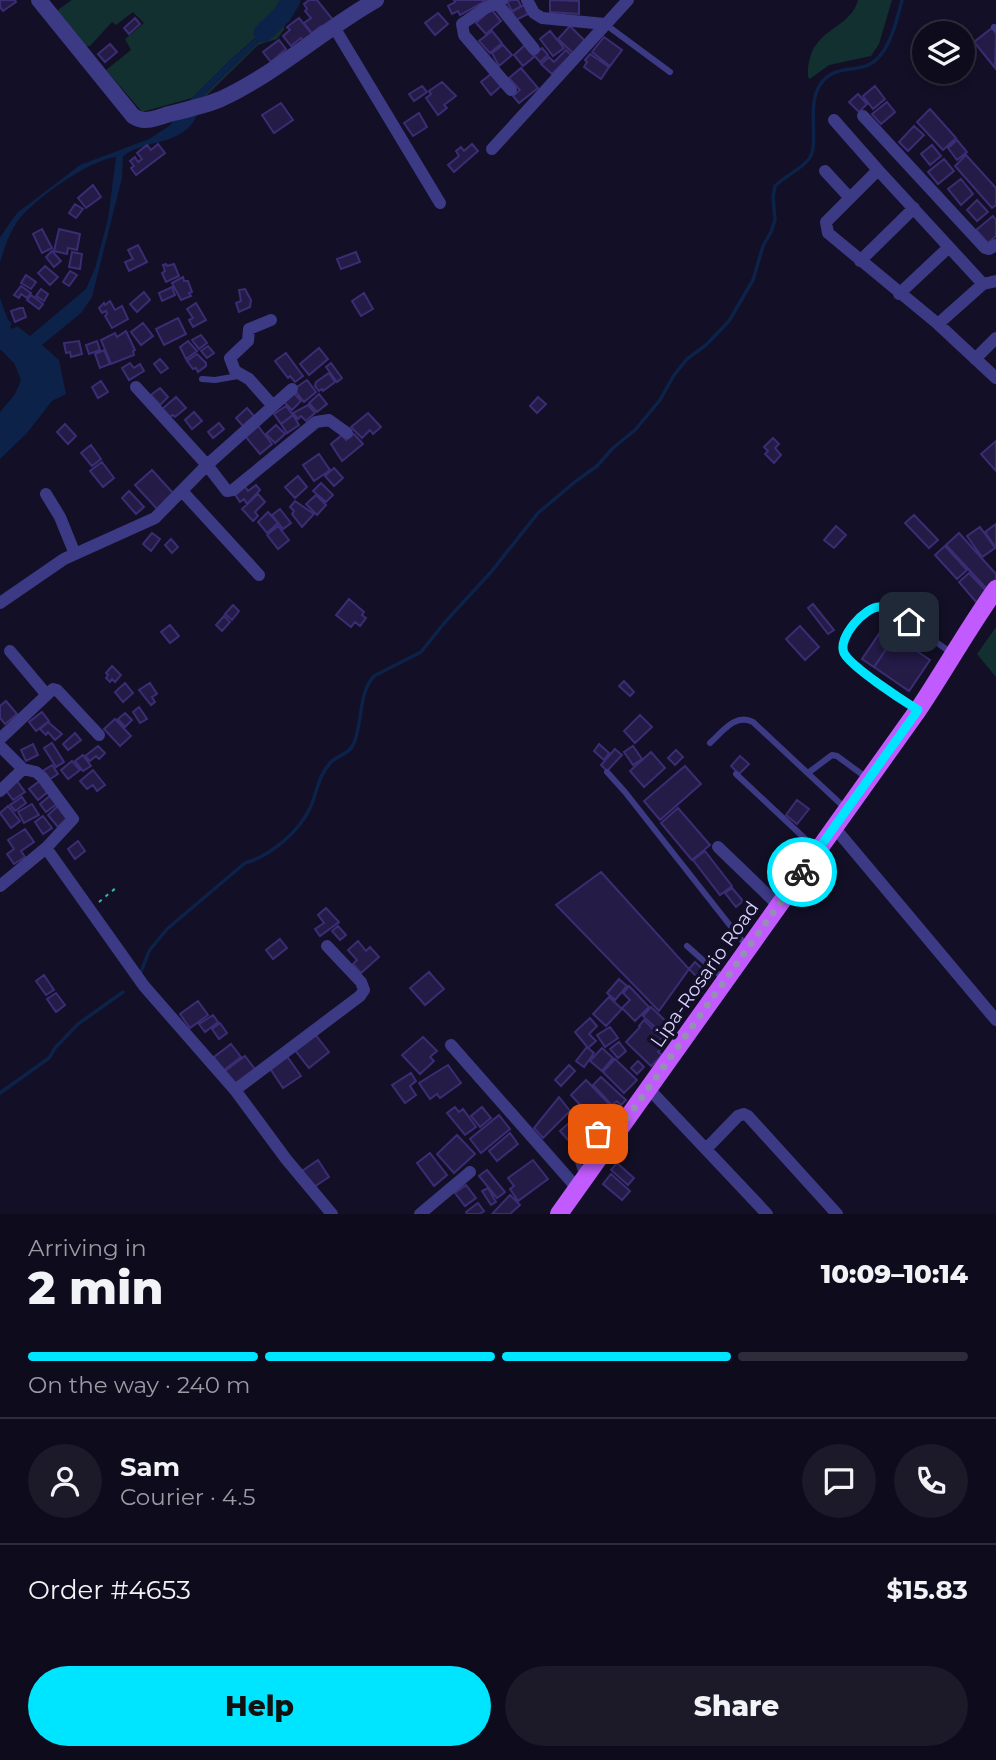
<!DOCTYPE html>
<html lang="en">
<head>
<meta charset="utf-8">
<style>
  body { margin:0; font-family:Montserrat,sans-serif; background:#1c1929; color:#f1f3f6; height:100vh; display:flex; flex-direction:column; font-size:26px; white-space:nowrap }
  * { box-sizing:border-box; margin:0 }
  p { font-size:23px; color:#9b9ba3 }
  .icon { flex:none; width:38px; height:38px; fill:none; stroke:currentColor; stroke-width:2; stroke-linecap:round; stroke-linejoin:round }
  .map { position:relative; height:1214px; overflow:hidden }
  .side { display:flex; flex-direction:column; background:#0e0b1c; flex:1 }
  .side>* { flex:none }
  .tools { position:absolute; left:912px; top:21px; display:grid; gap:14px }
  .tools a { display:grid; place-items:center; width:63px; height:63px; border-radius:50%; background:#0e0b1c; box-shadow:0 4px 10px #0003,0 0 0 2px #2e2b3b; font-size:35px }
  .pin { position:absolute; display:grid; place-items:center; width:60px; height:60px; color:#fff; margin:-30px; border-radius:14px; box-shadow:0 4px 10px #0006 }
  .courier { position:absolute; display:grid; place-items:center; width:70px; height:70px; margin:-35px; border:5px solid #00e5ff; border-radius:50%; background:#fff; color:#222; box-shadow:0 2px 9px #0007 }
  .overview em { font-style:normal; font-weight:800 }
  .overview div { display:flex; flex-direction:column-reverse }
  .overview { display:flex; align-items:center; justify-content:space-between; height:119px; padding:0 28px }
  h1 { font-size:46px; font-weight:800; line-height:52px }
  .bar { display:grid; grid-template-columns:repeat(4,1fr); gap:10px 7px; align-content:center; height:84px; padding:0 28px }
  .bar i { height:9px; border-radius:5px; background:#2e2b3b }
  .bar .selected { background:#00e5ff }
  .bar p { grid-column:span 4 }
  .line { display:flex; align-items:center; gap:18px; padding:0 28px; border-top:2px solid #2e2b3b }
  .line div { flex:1 }
  .round { display:grid; place-items:center; flex:none; width:74px; height:74px; border-radius:37px; background:#1c1929 }
  .button { display:flex; gap:14px; margin-top:auto; padding:14px 28px }
  .button a { flex:1; height:80px; border-radius:42px; background:#00e5ff; color:#111; font-size:28px; font-weight:800; line-height:80px; text-align:center }
  .button a+a { background:#1c1929; color:#f1f3f6 }
  .map>svg:first-child { display:block }
</style>
</head>
<body>
<div class="map">
<svg width="996" height="1214" viewBox="0 0 996 1214">
  <rect width="100%" height="100%" fill="#130f26"/>
  <!-- green -->
  <path fill="#12302f" d="M72,0h225l-12,18 -1,12 -7,9 -19,6 -58,57 5,-8 65,-63 9,-14 -51,45 -36,36 -50,14 -36,-42 25,-20 -6,-11 19,-16 -11,-11 -17,13 -4,-3 -22,24h-6l-27,-32 2,-5z
    M858,0h34l-13,44 -8,12 -42,9 -19,14 -2,-2c-1,-51 41,-44 50,-77z
    M996,627v50l-19,-23z"/>
  <!-- water -->
  <path fill="#0c2248" d="M282,15l-12,16 -65,63c-6,10 -6,22 -14,31 -17,20 -48,16 -68,31l-1,22 -30,119 -11,16 -39,32 17,15 7,34 -14,7 -25,32 -27,26v-47l15,-18 6,-14 -7,-17 -14,-14v-51l8,22 4,3 -2,4 3,2 4,-3 13,10 56,-47 9,-21 13,-49 8,-62c-27,3 -83,43 -99,65 -8,12 -12,25 -17,40v-25l17,-24 63,-48 69,-26 20,-13 23,-28 36,-36z"/>
  <g fill="none" stroke-linecap="round" stroke-linejoin="round">
    <!-- stream -->
    <path stroke="#0c2248" stroke-width="3.5" d="M141,972l8,-21 18,-22 78,-66c25,-7 54,-31 65,-55 7,-15 8,-32 20,-45 7,-8 19,-8 24,-20 9,-22 4,-49 20,-67l47,-24 25,-31 45,-49 47,-59 38,-32 21,-15 16,-18 22,-18 25,-30 14,-25 13,-16 19,-14 23,-24 24,-41 10,-34 8,-14 4,-12 -2,-23 2,-11c10,-10 25,-16 34,-27 11,-15 -3,-54 11,-74 15,-24 40,-9 57,-26 14,-13 20,-40 25,-59
      M0,1093l49,-35 6,-10 23,-24 45,-32"/>
    <!-- river -->
    <path stroke="#0c2248" stroke-width="19" d="M263,33l19,-18 9,-15"/>
  </g>
  <!-- building -->
  <path fill="#241b47" stroke="#3b2d73" stroke-width="2" d="M0,0h15l1,2 -13,9 -3,-4z
    M309,0h8l17,21 -10,8 -3,-3 -9,7 -8,-10 7,-5 -6,-7 2,-2 -3,-5z
    M454,0h33l-27,15 -2,-4 -6,3 -4,-8 7,-4z
    M511,0h7l3,6 -9,5 -5,-9z
    M550,0l29,1v13l-29,-2z
    M524,5l4,9 -12,6 -4,-8z
    M491,9l10,12 -15,13 -10,-11z
    M438,13l10,11 -13,11 -10,-12z
    M135,18l5,6 -11,10 -5,-6z
    M299,18l13,16 -8,8 -3,-4 -10,8 -8,-10 7,-6 -3,-3z
    M570,26l16,16 -12,12 -16,-15z
    M992,28l4,6 -1,34 -21,-26z
    M492,31l10,12 -12,10 -11,-12z
    M550,31l14,17 -11,8 -13,-17z
    M604,37l18,13 -12,16 -18,-14z
    M279,40l7,9 -15,13 -8,-10z
    M110,44l7,8 -12,10 -7,-8z
    M503,45l9,10 -13,11 -7,-13z
    M525,45l9,12 -11,9 -9,-11z
    M542,48l6,7 -8,7 -6,-7z
    M566,50l5,5 -19,19 -11,-10 8,-7 5,5z
    M590,54l19,13 -8,12 -17,-12 3,-5 -2,-2z
    M521,68l17,20 -19,15 -6,-7 7,-6 -11,-12z
    M491,74l10,12 -10,9 -10,-13z
    M442,82l14,14 -12,9 3,3 -9,7 -12,-17 5,-4 -2,-3z
    M422,86l5,6 -13,9 -5,-7z
    M875,86l10,13 -12,10 -10,-13z
    M858,94l9,10 -8,8 -10,-10z
    M887,102l8,10 -14,12 -9,-10z
    M281,103l12,17 -19,13 -12,-18z
    M930,109l26,29 -13,12 -26,-28z
    M419,113l8,14 -14,9 -9,-13z
    M914,126l10,9 -16,16 -9,-9z
    M957,140l10,12 -10,8 -9,-12z
    M158,144l7,9 -29,22 -5,-7 3,-2 -4,-5 5,-4 3,5 4,-3 -5,-6 10,-8 4,5z
    M472,144l6,7 -24,21 -6,-7 11,-9 -3,-5 5,-4 3,4z
    M932,145l9,11 -11,9 -9,-11z
    M966,155l30,33v17l-4,3 -37,-42z
    M944,159l10,12 -16,13 -10,-12z
    M961,179l12,15 -12,11 -13,-16z
    M93,185l8,12 -15,11 -8,-10z
    M977,200l11,12 -11,9 -10,-11z
    M75,204l8,5 -7,9 -7,-5z
    M993,216l3,4v16l-8,7 -12,-13z
    M42,229l10,19 -10,5 -9,-19z
    M59,229l21,5 -3,16 -9,-2 -1,6 -13,-3z
    M138,245l9,17 -18,9 -4,-9 8,-3 -5,-9z
    M52,251l9,10 -7,6 -8,-10z
    M72,252l10,2 -2,15 -11,-2z
    M356,252l4,10 -19,7 -4,-10z
    M166,264l1,2 7,-2 5,12 -13,6 -4,-9 3,-2 -2,-6z
    M45,266l13,11 -8,8 -12,-12z
    M70,271l7,4 -8,11 -6,-4z
    M26,275l10,7 -5,7 -10,-6z
    M183,277l1,4h4l4,11 -3,1 2,3 -10,4 -9,-17z
    M21,286l10,7 -4,5 -6,-4 -2,4 -5,-3z
    M172,287l3,8 -13,6 -3,-8z
    M41,289l7,5 -4,7 -8,-5z
    M245,289l6,11 -1,7 -11,5 -3,-9 5,-2 -2,-11z
    M144,292l6,8 -13,12 -7,-8z
    M364,293l9,16 -12,7 -9,-15z
    M31,295l12,9 -4,5 -12,-9z
    M110,301l5,9 7,-4 6,13 -16,9 -7,-12 2,-2 -1,-3 -4,2 -3,-5 5,-5 1,2z
    M196,303l10,17 -13,7 -4,-7 4,-2 -6,-9z
    M20,308h3l3,9 -11,5 -4,-11z
    M178,318l8,16 -22,11 -8,-16z
    M143,323l10,13 -12,9 -10,-13z
    M126,331l9,19 -2,1 1,4 -23,9 -10,-24 14,-7 2,4z
    M201,335l6,8 -8,6 -7,-9z
    M79,341l3,13 -11,3 -1,-5 -4,1 -2,-10z
    M97,341l3,9 -11,4 -3,-9z
    M188,341l9,10 -11,8 -6,-12z
    M208,346l6,7 -7,5 -6,-7z
    M319,348l9,11 -19,16 -9,-11z
    M104,350l6,14 -10,4 -5,-14z
    M286,353l17,23 -8,6 -5,-6 -2,2 -13,-17z
    M197,354l9,9v3l-8,6 -2,-4 -3,1 -6,-8z
    M160,359l8,9 -7,5 -7,-9z
    M130,363l4,5 6,-4 4,7 -15,9 -7,-12z
    M331,363l11,15 -5,4 -11,-15z
    M329,373l6,9 -12,9 -1,-2 -3,2 -4,-5 1,-4z
    M307,380l9,12 -12,10 -10,-13z
    M101,381l7,11 -10,6 -6,-11z
    M160,388l8,9 -8,8 -9,-10z
    M294,393l7,8 -9,9 -8,-8z
    M319,394l8,10 -10,8 -8,-9z
    M176,397l10,11 -11,9 -2,-2 -4,2 -7,-8z
    M538,397l8,7 -9,9 -7,-7z
    M308,405l7,8 -9,8 -5,-5 -3,3 -5,-6z
    M286,406l7,9 -12,9 -7,-10z
    M247,408l7,8 -11,10 -7,-8z
    M194,412l8,9 -10,8 -7,-9z
    M368,413l13,14 -8,7 -3,-4 -8,8 -11,-11z
    M293,415l6,10 -12,8 -6,-9z
    M219,423l5,6 -11,9 -5,-6z
    M65,424l11,12 -8,8 -11,-12z
    M276,425l9,9 -10,9 -9,-9z
    M258,426l14,18 -12,10 -15,-18z
    M354,434l9,10 -21,17 -11,-17 11,-9 4,5z
    M773,438l6,6 -4,4 6,7 -7,8 -9,-9 3,-3 -4,-4z
    M996,441v30l-15,-17z
    M91,445l10,14 -9,7 -11,-13z
    M319,454l11,16 -16,11 -11,-16z
    M102,462l12,16 -11,9 -13,-16z
    M334,468l9,10 -9,8 -9,-10z
    M152,470l21,23 -16,16 -22,-24z
    M298,476l9,11 -12,11 -10,-11z
    M321,483l12,12 -7,7 -13,-11z
    M244,485l4,6 8,-6 4,5 -13,14 -3,-5 -4,3 -6,-9z
    M129,491l15,16 -8,7 -14,-16z
    M258,494l7,8 -10,10 3,4 -5,5 -11,-12z
    M316,495l10,10 -9,10 -11,-11z
    M295,501l19,13 -12,13 -10,-13 2,-3 -4,-4z
    M280,509l11,14 -8,6 -11,-14z
    M268,512l10,11 -11,10 -9,-11z
    M914,515l24,25 -9,8 -24,-25z
    M996,524v24l-11,-16z
    M278,526l11,14 -11,9 -11,-14z
    M836,526l10,9 -12,13 -10,-8z
    M980,527l15,21 -13,9 -15,-21z
    M152,533l8,6 -9,12 -8,-7z
    M959,533l37,41v5l-10,9 -40,-43z
    M171,539l7,8 -6,6 -7,-8z
    M945,546l22,24 -10,9 -22,-24z
    M969,573l19,20 -11,10 -18,-21z
    M349,599l15,13 -2,3 4,3 -6,8 -5,-4 -4,5 -15,-12z
    M813,604l21,26 -6,4 -20,-26z
    M233,605l6,6 -7,9 -7,-6z
    M224,616l6,6 -8,9 -6,-6z
    M170,625l9,11 -9,7 -9,-11z
    M800,626l19,21 -14,13 -19,-21z
    M883,628l12,8 -21,31 -12,-8z
    M895,636l35,24 -21,31 -35,-24z
    M112,666l9,9 -6,7 -3,-3 -2,3 -4,-4 2,-3 -2,-2z
    M624,681l10,11 -4,4 -11,-10z
    M125,683l8,10 -10,9 -8,-10z
    M150,683l7,11 -5,3 3,5 -4,3 -12,-15z
    M6,701l11,13 -12,10 -5,-6v-12z
    M139,707l8,12 -7,4 -7,-11z
    M42,712l7,9 -13,10 -7,-9z
    M125,713l7,7 -7,7 -7,-8z
    M640,715l12,12 -17,16 -11,-12z
    M115,719l16,17 -11,10 -16,-17z
    M48,722l14,12 -7,6 -7,-8 -2,3 -6,-6z
    M75,733l6,7 -13,10 -5,-6z
    M52,743l12,19 -8,5 -12,-19z
    M33,744l5,11 -12,6 -5,-11z
    M599,744l10,9 -5,7 -10,-9z
    M98,746l7,7 -6,6 -3,-3 -6,5 -5,-5z
    M633,746l9,13 -9,6 -9,-13z
    M615,749l7,6 -15,16 -6,-6z
    M676,750l7,7 -8,8 -7,-7z
    M651,752l14,16 -21,19 -14,-16z
    M83,755l8,11 -8,5 -8,-10z
    M740,756l9,8 -10,10 -8,-8z
    M72,761l8,9 -12,9 -7,-9z
    M52,765l6,9 -11,7 -6,-9z
    M685,766l16,18 -41,36 -16,-19z
    M93,770l12,15 -8,6 -4,-6 -6,4 -7,-8z
    M41,780l8,11 -11,9 -9,-11z
    M17,781l8,11 -12,8 -8,-11z
    M51,795l7,8 -12,9 -6,-8z
    M22,797l4,6 -11,8 -5,-6z
    M797,800l12,9 -12,15 -11,-9z
    M32,804l7,11 -15,8 -6,-11z
    M8,806l12,15 -9,7 -11,-15z
    M58,806l10,12 -10,9 -10,-12z
    M678,808l32,37 -18,15 -31,-37z
    M43,816l9,12 -9,6 -8,-12z
    M25,829l9,13 -13,9 4,6 -11,7 -7,-10 7,-5 -6,-9z
    M78,841l7,10 -10,8 -7,-10z
    M705,851l27,35 -12,9 -27,-35z
    M601,872l88,97 -30,42 -103,-106z
    M732,888l11,13 -7,6 -11,-14z
    M326,908l13,14 -19,14 -5,-7 9,-6 -6,-8z
    M338,926l8,9 -6,5 -8,-9z
    M280,939l7,9 -14,11 -7,-9z
    M358,941l8,10 4,-4 9,10 -18,16 -8,-9 4,-4 -9,-10z
    M695,962l14,13 -7,7 -13,-13z
    M429,972l15,17 -19,16 -15,-17z
    M44,975l10,15 -8,5 -10,-14z
    M619,979l8,7 -12,14 -8,-7z
    M629,986l20,21 -14,14 -13,-13 8,-8 -7,-7z
    M56,993l9,12 -9,7 -9,-13z
    M609,997l13,12 -16,17 -13,-12z
    M198,1001l10,14 -18,13 -10,-14z
    M651,1007l21,20 -8,9 -21,-20z
    M213,1015l5,7 -13,10 -6,-8z
    M590,1018l7,8 -8,8 7,7 -8,7 -13,-16z
    M644,1020l18,18 -3,3 5,5 -6,6 4,3 -11,11 -25,-24 14,-15 -1,-1z
    M220,1023l7,10 -8,6 -7,-10z
    M610,1027l8,11 -13,9 -8,-12z
    M314,1033l15,19 -20,16 -15,-19z
    M423,1037l14,14 -7,6 4,4 -14,13 -18,-19z
    M619,1042l7,9 -8,7 -8,-9z
    M231,1044l10,13 -17,13 -10,-13z
    M587,1047l7,6 -10,14 -8,-6z
    M602,1048l11,10 -11,13 -12,-10z
    M286,1055l15,21 -18,12 -14,-21z
    M245,1056l10,13 -20,16 -10,-14z
    M615,1059l22,21 -13,13 -21,-21z
    M638,1061l6,6 -7,7 -6,-6z
    M448,1065l13,18 -21,15 -3,-4 -7,5 -11,-16z
    M569,1065l6,6 -14,15 -6,-6z
    M411,1073l5,8 -6,5 6,9 -11,8 -13,-18z
    M601,1077l25,23 -5,5 -4,-4 -5,4 -19,-20z
    M586,1080l26,27 -16,15 -25,-27z
    M559,1097l11,14 -27,27 -9,-10z
    M455,1107l4,5 4,-3 13,18 -11,8 -18,-22z
    M482,1107l9,11 -11,9 -9,-11z
    M499,1115l11,14 -29,24 -11,-14z
    M571,1121l18,21 -10,10 -19,-21z
    M510,1133l8,11 -21,17 -8,-10z
    M457,1135l18,19 -21,19 -17,-19z
    M430,1153l17,22 -13,11 -17,-23z
    M318,1160l11,17 -15,10 -12,-16z
    M533,1160l15,19 -30,22 -8,-12 4,-3 -6,-8z
    M617,1163l17,15 -6,7 -17,-15z
    M487,1170l18,22 -8,6 -18,-22z
    M611,1174l19,17 -8,9 -19,-16z
    M466,1185l10,13 -11,8 -10,-13z
    M488,1188l8,14 -5,3 -9,-14z
    M510,1195l10,10 -10,9h-18z
    M478,1203l6,8 -4,3h-13l-1,-2z"/>
  <g fill="none" stroke-linecap="round" stroke-linejoin="round">
    <!-- path -->
    <path stroke="#2fb8b0" stroke-width="2" stroke-dasharray="3.5 5" stroke-linecap="butt" d="M99,902l18,-15"/>
    <!-- service -->
    <path stroke="#3d3a85" stroke-width="6" d="M605,24l65,48
      M994,27l2,2
      M202,379l13,1 23,-4
      M916,709l-29,-19 -42,-35 -3,-8 1,-8 22,-27 14,-6 10,3 64,45
      M710,743c13,-12 26,-30 43,-21l92,86
      M607,772l18,20 122,155
      M808,773l24,-18 5,1 30,22
      M736,774l80,75
      M687,946l37,33
      M582,1133l29,2
      M572,1144l11,33"/>
    <!-- minor -->
    <path stroke="#3d3a85" stroke-width="12" d="M502,0l-18,9 -22,15 2,11 47,55
      M527,0l7,13 8,5 63,6
      M497,3l37,46
      M334,27l106,176
      M863,116l122,132 4,1 7,-4
      M834,120l44,50 105,114 13,-3
      M492,149l136,-149
      M878,170l-52,52 2,11 110,91 58,54
      M825,171l24,26
      M860,261l54,-53
      M899,294l50,-47
      M271,320l-22,9 -1,12 -18,17 5,13 14,8 24,27
      M938,324l45,-40
      M975,359l21,-21
      M292,389l-85,76 20,26 6,-1 83,-68 13,-2 18,13
      M182,491l77,84
      M46,494l14,23 15,37
      M0,603l64,-44 91,-41 52,-53 -71,-78
      M10,651l36,43
      M0,739l53,-50 4,1 42,45
      M0,746l23,23 13,3 6,5 31,42 -27,29 -46,38
      M0,791l23,-22
      M834,827l162,193
      M718,847l60,58
      M46,848l98,138 91,104 51,69 46,55
      M451,1045l126,143
      M649,1089l118,125
      M235,1090l125,-94 4,-6 -3,-8 -34,-36
      M707,1148l31,-32 6,-2 4,2 89,98
      M420,1214l50,-42"/>
    <!-- tertiary -->
    <path stroke="#3d3a85" stroke-width="16" d="M39,0l94,116c11,8 23,2 36,-2 17,-4 35,-8 52,-15 56,-26 102,-69 155,-99"/>
    <!-- primary -->
    <path stroke="#c25bff" stroke-width="18" d="M559,1214l359,-504c27,-40 50,-82 78,-121"/>
  </g>
  <g fill="none" stroke-linecap="round" stroke-linejoin="round">
    <!-- done -->
    <path stroke="#948fb3" stroke-width="7" stroke-dasharray="0 12.6" d="M598,1134l17,1 187,-263"/>
    <!-- route -->
    <path stroke="#00e5ff" stroke-width="9" d="M802,872l116,-162c-16,-10 -67,-43 -74,-57 -7,-15 21,-47 36,-46 11,0 20,9 29,15"/>
  </g>
  <g text-anchor="middle" stroke-width="7" stroke-linejoin="round" paint-order="stroke">
    <!-- street labels -->
    <g font-size="19" fill="#d9d4ff" stroke="#130f26">
      <text transform="translate(704 974) rotate(-55)" y="7">Lipa-Rosario Road</text>
    </g>
  </g>
</svg>
<div class="tools">
<a><svg class="icon" aria-label="layers" viewBox="0 0 24 24"><path d="M12 4l9 5-9 5-9-5zM3 14l9 5 9-5"/></svg></a>
</div>
<div class="pin" style="left:598px;top:1134px;background:#ea580c"><svg class="icon" aria-label="bag" viewBox="0 0 24 24"><path d="M5 8h14l-1 12H6zM9 8a3 3 0 0 1 6 0"/></svg></div>
<div class="pin" style="left:909px;top:622px;background:#1f2937"><svg class="icon" aria-label="home" viewBox="0 0 24 24"><path d="M3 11l9-7 9 7M6 9v11h12V9"/></svg></div>
<div class="courier" style="left:802px;top:872px"><svg class="icon" aria-label="bike" viewBox="0 0 24 24"><circle cx="6" cy="16" r="4"/><circle cx="18" cy="16" r="4"/><path d="M6 16l4-8h5l3 8M10 8l3 8H6M13 5h3"/></svg></div>
</div>
<section class="side">
<div class="overview"><div><h1>2 min</h1><p>Arriving in</p></div><em>10:09–10:14</em></div>
<div class="bar"><i class="selected"></i><i class="selected"></i><i class="selected"></i><i></i><p>On the way · 240 m</p></div>
<div class="line" style="height:126px"><a class="round"><svg class="icon" aria-label="person" viewBox="0 0 24 24"><circle cx="12" cy="8" r="4"/><path d="M4 21q1-7 8-7t8 7"/></svg></a><div><b>Sam</b><p>Courier · 4.5</p></div><a class="round"><svg class="icon" aria-label="chat" viewBox="0 0 24 24"><path d="M4 5h16v11H9l-5 4z"/></svg></a><a class="round"><svg class="icon" aria-label="phone" viewBox="0 0 24 24"><path d="M5 4h4l2 5-3 2q2 4 5 5l2-3 5 2v4C11 20 4 13 5 4z"/></svg></a></div>
<div class="line" style="height:91px"><div>Order #4653</div><b>$15.83</b></div>
<div class="button"><a>Help</a><a>Share</a></div>
</section>
</body>
</html>
